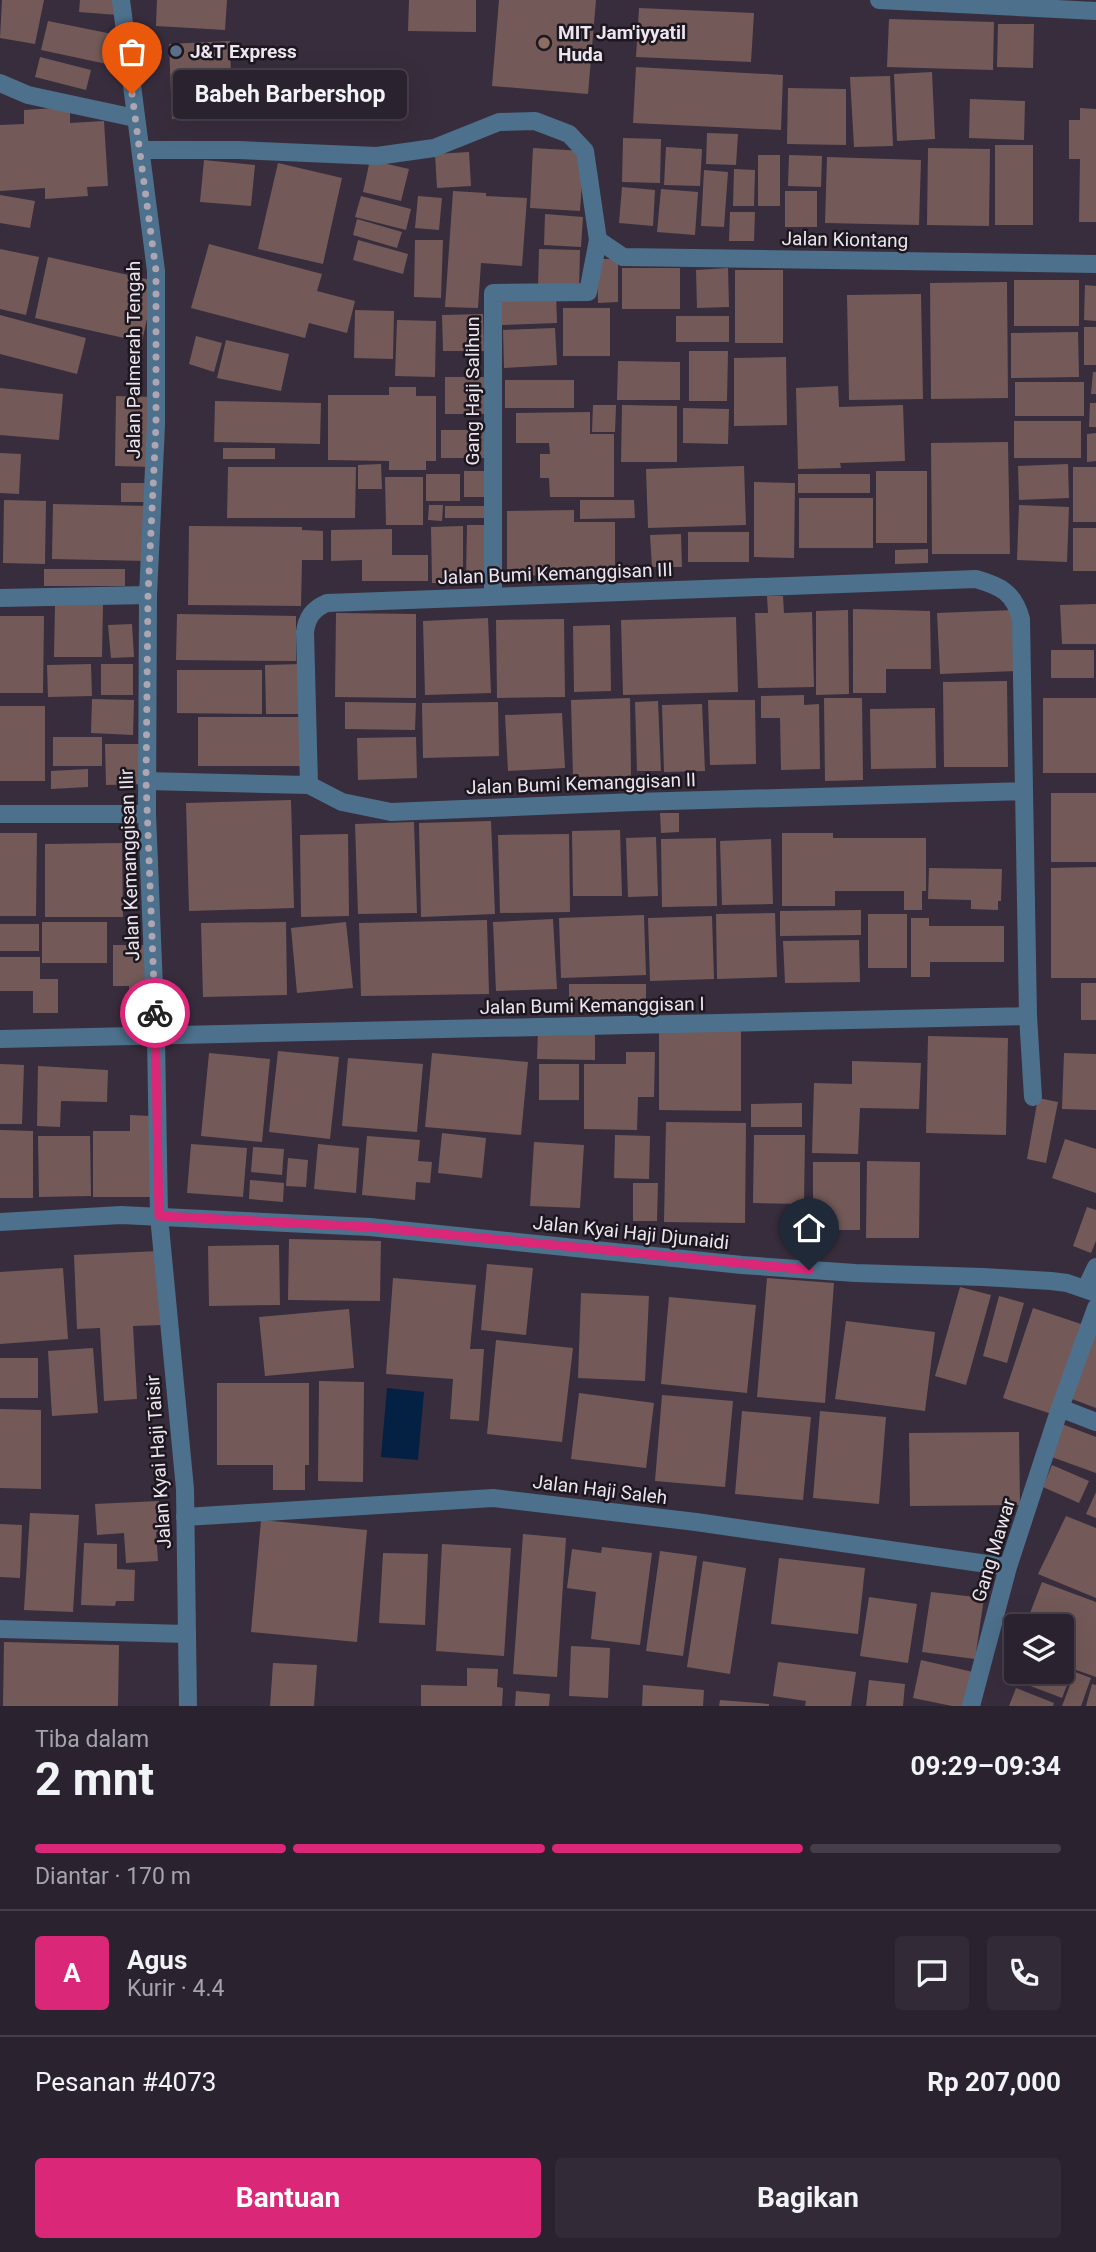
<!DOCTYPE html>
<html lang="id">
<head>
<meta charset="utf-8">
<style>
  body { margin:0; font-family:Roboto,sans-serif; background:#322a36; color:#f1f3f6; height:100vh; display:flex; flex-direction:column; font-size:26px; white-space:nowrap }
  * { box-sizing:border-box; margin:0 }
  p { font-size:23px; color:#a5a4aa }
  .icon { flex:none; width:38px; height:38px; fill:none; stroke:currentColor; stroke-width:2; stroke-linecap:round; stroke-linejoin:round }
  .map { position:relative; height:1706px; overflow:hidden }
  .drawer { display:flex; flex-direction:column; background:#2a222e; flex:1 }
  .drawer>* { flex:none }
  .fabs { position:absolute; left:1004px; top:1614px; display:grid; gap:14px }
  .fabs a { display:grid; place-items:center; width:70px; height:70px; border-radius:7px; background:#2a222e; box-shadow:0 7px 28px #0002,0 0 0 2px #463f4a; font-size:35px }
  .pin { position:absolute; display:grid; place-items:center; width:60px; height:60px; color:#fff; margin:-72px -30px; border-radius:50% 50% 50% 0; rotate:-45deg; box-shadow:0 0 7px #0007 }
  .pin .icon { rotate:45deg }
  .courier { position:absolute; display:grid; place-items:center; width:70px; height:70px; margin:-35px; border:5px solid #db2777; border-radius:50%; background:#fff; color:#222; box-shadow:0 2px 9px #0007 }
  .bubble { position:absolute; height:49px; border-radius:7px; background:#2a222e; box-shadow:0 7px 28px #0002,0 0 0 2px #463f4a; font-size:23px; font-weight:700; line-height:49px; text-align:center }
  .headline em { font-style:normal; font-weight:700 }
  .headline div { display:flex; flex-direction:column-reverse }
  .headline { display:flex; align-items:center; justify-content:space-between; height:119px; padding:0 35px }
  h1 { font-size:46px; font-weight:700; line-height:52px }
  .bar { display:grid; grid-template-columns:repeat(4,1fr); gap:10px 7px; align-content:center; height:84px; padding:0 35px }
  .bar i { height:9px; border-radius:5px; background:#463f4a }
  .bar .active { background:#db2777 }
  .bar p { grid-column:span 4 }
  .line { display:flex; align-items:center; gap:18px; padding:0 35px; border-top:2px solid #463f4a }
  .line div { flex:1 }
  .round { display:grid; place-items:center; flex:none; width:74px; height:74px; border-radius:7px; background:#322a36 }
  .primary-button { display:flex; gap:14px; margin-top:auto; padding:14px 35px }
  .primary-button a { flex:1; height:80px; border-radius:7px; background:#db2777; color:#fff; font-size:28px; font-weight:700; line-height:80px; text-align:center }
  .primary-button a+a { background:#322a36; color:#f1f3f6 }
  .map>svg:first-child { display:block }
</style>
</head>
<body>
<div class="map">
<svg width="1096" height="1706" viewBox="0 0 1096 1706">
  <rect width="100%" height="100%" fill="#382d3d"/>
  <!-- water -->
  <path fill="#042143" d="M387,1388l37,4 -6,68 -37,-3z"/>
  <!-- building -->
  <path fill="#735a58" d="M2,0h42l-9,44 -35,-6z
    M80,0h39l-1,15 -39,-3z
    M157,0h70l-2,30 -69,-4z
    M409,0h67v32l-68,-1z
    M499,0h97l-8,94 -96,-8z
    M639,8l115,5 -3,49 -115,-5z
    M889,19l105,3 -1,48 -106,-3z
    M48,21l74,15 -6,30 -75,-16z
    M998,24h36l-1,44 -36,-1z
    M230,41l2,75 -60,3 -3,-75z
    M40,57l51,13 -5,20 -51,-13z
    M636,67l147,8 -2,55 -148,-7z
    M932,72l3,67 -38,2 -3,-67z
    M890,76l3,70 -39,1 -4,-70z
    M788,88l58,1v56l-59,-1z
    M970,99l55,2 -1,39 -55,-2z
    M70,107v16l34,-2 4,65 -21,1 1,9 -43,3v-11l-45,3v-66l24,-1v-14z
    M1080,108l16,1v113h-17l1,-63h-11v-39h11z
    M707,133l31,1 -2,31 -30,-1z
    M623,138l38,1 -1,44 -38,-1z
    M995,145h38v80h-38z
    M666,147l36,2 -2,37 -36,-1z
    M533,148l51,3 -4,60 -50,-3z
    M928,148l62,1 -1,77 -62,-1z
    M469,152l2,34 -34,2 -2,-34z
    M758,155h22v51h-22z
    M789,155l33,1 -1,31 -33,-1z
    M827,157l94,3 -2,65 -94,-2z
    M204,160l51,5 -4,41 -51,-4z
    M370,160l39,9 -8,32 -38,-9z
    M278,163l64,15 -19,86 -65,-15z
    M734,169l21,1 -1,36h-21z
    M704,170l24,2 -4,55 -23,-1z
    M622,187l33,3 -2,36 -34,-3z
    M661,189l37,3 -3,43 -38,-3z
    M453,191l33,2v3l41,2 -5,68 -41,-3 -3,45 -33,-1z
    M785,191h32v36h-32z
    M0,195l35,6 -5,27 -30,-5z
    M361,196l50,13 -5,21 -51,-13z
    M418,196l24,2 -3,32 -24,-2z
    M730,212h25l-1,29h-25z
    M545,214l38,3 -2,30 -37,-2z
    M357,219l45,13 -5,16 -44,-13z
    M358,240l50,14 -5,20 -50,-14z
    M415,240h28l-2,58 -27,-1z
    M209,244l113,30 -5,17 38,10 -8,32 -38,-10 -4,15 -114,-30z
    M0,249l39,8 -13,58 -26,-6z
    M539,249l41,1 -1,40 -41,-2z
    M48,257l107,24 -13,61 -107,-24z
    M597,259h21v43l-20,1z
    M622,268h58v41h-58z
    M728,268l1,39 -32,1 -1,-38z
    M735,270h48v73h-48z
    M1014,280h65v46h-65z
    M1007,282l1,116 -77,1 -1,-116z
    M1085,285l11,1v35l-12,-1z
    M556,293l1,30 -55,2 -1,-29z
    M921,294l2,105 -74,1 -2,-105z
    M563,308h47v48h-47z
    M355,310l39,1 -1,48 -39,-1z
    M483,314l1,37h-41l-1,-36z
    M0,315l86,23 -9,36 -77,-20z
    M676,316h53v26h-53z
    M397,320l39,1 -1,56 -40,-1z
    M1084,327h12v38h-12z
    M555,328l2,37 -53,3 -1,-38z
    M1078,332l1,45 -68,1v-45z
    M196,336l26,7 -8,29 -25,-8z
    M226,340l63,14 -8,37 -64,-13z
    M689,351h39l-1,50h-38z
    M786,357l1,68 -53,1v-68z
    M618,361l62,1v38h-63z
    M1093,372h3v22h-5z
    M445,377h39v37h-39z
    M505,380h69v28h-69z
    M1015,382h69v34h-69z
    M838,386l1,21 64,-2 2,56 -65,2 1,5 -43,1 -2,-81z
    M389,387h27v9h20v65h-10v9h-37v-9l-61,-1v-65h61z
    M0,388l63,6 -4,46 -59,-5z
    M116,396l37,1 -2,70 -36,-1z
    M215,401l106,2 -1,41 -106,-2z
    M1090,403h6v24h-7z
    M593,405h23l-1,27h-23z
    M622,405l55,1v56h-56z
    M683,408l46,1 -1,35 -45,-1z
    M590,412v22h24v63h-64l-1,-19h-9v-24h10l-1,-11h-33v-30z
    M1014,421h67v37h-67z
    M441,430h46v28h-46z
    M1096,433v28l-9,1v-28z
    M1008,442l2,112h-78l-1,-111z
    M223,448h52v11h-52z
    M0,453l21,1 -2,40 -19,-1z
    M381,464l1,25h-24v-24z
    M1068,464l1,34 -50,2 -1,-34z
    M744,466l2,59 -98,3 -2,-59z
    M228,467h128l-1,51h-128z
    M1073,467h23v55h-23z
    M464,471h24v26h-24z
    M876,471h51v72h-51z
    M426,474h34v27h-34z
    M798,474h72v19h-72z
    M385,477h38v48h-37z
    M754,482l41,1 -1,75 -40,-1z
    M121,483h26v19h-26z
    M799,498h74v50h-74z
    M4,500l42,1 -1,63 -42,-1z
    M580,500h54l1,18 -55,1z
    M53,504l97,2 -2,55 -96,-2z
    M429,505h14l-1,16 -14,-1z
    M1019,505l50,2 -2,55 -50,-2z
    M445,506h42v12h-42z
    M574,510v12h41v55l-108,-2v-64z
    M467,525h22l-2,53h-21z
    M189,526l113,1v3l21,1v29h-21l-1,46 -113,-1z
    M463,526v57h-31l-1,-56z
    M1073,528h23v43h-23z
    M392,529v26h36v26h-66v-21l-31,1v-31z
    M688,532h61v30h-61z
    M681,534l1,33h-30l-2,-32z
    M928,549v14l-33,1v-14z
    M44,569h81v17h-81z
    M767,596h16l1,17 28,-1 2,75 -56,1 -3,-75h13z
    M55,603l48,1 -1,53h-48z
    M1096,604v40h-34l-2,-39z
    M853,609l77,2 1,58h-45v24h-33z
    M848,610l1,84 -33,1v-84z
    M1014,610l2,61 -76,3 -3,-61z
    M336,613l80,1v84l-81,-1z
    M177,614l119,2v45l-120,-1z
    M0,616h44l-1,77h-43z
    M736,617l2,75 -115,3 -2,-75z
    M488,618l3,75 -66,2 -2,-74z
    M564,619l1,78 -68,1 -1,-78z
    M132,624l2,33 -23,1 -3,-33z
    M610,625l1,66 -37,1 -1,-66z
    M1051,650h43v28h-43z
    M91,664l1,32 -44,1 -1,-32z
    M101,664h32v31h-32z
    M302,664v50h-36l-1,-49z
    M177,670h85v44l-85,-1z
    M1007,681l1,86h-64l-1,-85z
    M804,695v10l15,-1 1,65 -39,1 -1,-52h-19v-22z
    M630,698l1,78 -58,1 -2,-77z
    M824,698h38l1,82 -38,1z
    M1043,698h53v75h-53z
    M92,699l42,1 -1,35 -42,-2z
    M708,700h47l1,64 -46,1z
    M658,701l3,70h-24l-2,-69z
    M345,702l71,1 -1,27 -70,-1z
    M498,702l1,54 -76,2 -1,-55z
    M702,704l3,67 -41,1 -2,-67z
    M0,706h45v75h-45z
    M935,708l1,60 -65,1 -1,-60z
    M562,713l3,55 -57,3 -3,-56z
    M198,717h105v49h-105z
    M53,737h49v29h-49z
    M416,737l1,41 -59,2 -1,-42z
    M105,744h37l1,40 -37,1z
    M88,769v18l-37,2v-18z
    M1051,793h45v69h-45z
    M291,800l3,108 -105,3 -3,-108z
    M660,813h19v19l-18,1z
    M491,821l4,93 -74,3 -2,-94z
    M414,822l3,91 -59,1 -3,-90z
    M620,830l2,66h-49l-1,-65z
    M0,833h37l-1,83h-36z
    M782,833h51v5h93v53h-4v19h-18v-19h-69v15h-53z
    M348,834l1,82 -48,1 -1,-82z
    M569,834l1,78 -70,1 -2,-78z
    M656,837l2,59 -30,1 -2,-59z
    M716,838l1,68 -55,1 -1,-68z
    M771,839l2,65 -51,1 -2,-64z
    M122,843l1,74h-78v-73z
    M1096,867v111h-45v-110z
    M929,868l73,1 -1,32h-3v9l-27,-1v-9l-43,-1z
    M861,910v25l-81,1v-25z
    M775,913l2,64 -60,2 -1,-65z
    M868,914h39v54h-39z
    M644,915l2,60 -85,3 -2,-60z
    M712,916l2,63 -64,2 -2,-63z
    M911,918h18v8h75v36h-74v15h-19z
    M553,919l4,70 -61,2 -3,-69z
    M487,920l2,74 -128,2 -2,-73z
    M42,922h65v41h-65z
    M286,922l1,73 -84,2 -2,-74z
    M346,922l7,66 -56,5 -6,-65z
    M0,924h39v27h-39z
    M859,940l1,42 -75,1 -2,-42z
    M113,945h37l-2,70h-19v-29h-16z
    M0,957h40v22h18v34h-25v-22h-33z
    M1081,983h15v37h-15z
    M569,984h77v16h-77z
    M659,1029h82v82l-82,-1z
    M538,1030l57,1v29l-58,-1z
    M928,1036l80,2 -2,97 -80,-2z
    M278,1051l61,6 -9,82 -61,-7z
    M626,1052h29l-1,45h-16l-1,33 -53,-1v-65h42z
    M209,1053l61,6 -8,83 -61,-6z
    M432,1053l96,9 -7,73 -96,-8z
    M1064,1053l32,1v56l-34,-1z
    M348,1058l75,6 -6,68 -75,-6z
    M852,1061l69,2 -2,46 -59,-1 -2,46 -46,-1 2,-70 38,1z
    M0,1064l24,1 -2,59h-22z
    M539,1064h40v36h-40z
    M38,1066l70,4 -1,32 -46,-1 -1,26 -23,-1z
    M1038,1098l20,4 -12,61 -19,-4z
    M802,1103v24h-51v-23z
    M130,1115l21,1 5,81h-63v-66h37z
    M666,1122l80,1 -1,100 -81,-1z
    M0,1130l33,1v67h-33z
    M442,1133l44,5 -4,40 -44,-5z
    M615,1135l35,1 -1,43 -35,-1z
    M754,1135h51l-1,69 -51,-1z
    M38,1136h52l1,60 -52,1z
    M367,1136l53,4 -2,21 14,1 -2,21 -14,-1 -1,18 -53,-5z
    M1065,1139l31,10v44l-44,-15z
    M534,1142l50,3 -4,63 -50,-2z
    M191,1144l56,4 -4,49 -56,-4z
    M318,1144l41,4 -3,45 -42,-4z
    M253,1147l31,2 -2,26 -31,-3z
    M288,1158l20,2 -2,27 -20,-1z
    M867,1161l53,1 -1,76h-53z
    M813,1162h47v68h-47z
    M250,1180l34,3 -1,19 -34,-3z
    M633,1183h25l-1,38h-24z
    M1087,1207l9,3v31l-5,12 -18,-7z
    M289,1239l92,2 -1,60 -92,-1z
    M279,1245l1,60 -71,1 -1,-60z
    M159,1251l4,74 -30,1 4,73 -33,2 -4,-73 -23,1 -3,-74z
    M487,1264l46,4 -7,67 -45,-5z
    M63,1268l5,71 -68,5v-72z
    M393,1278l83,7 -6,64h14l-5,72 -29,-2 3,-40 -67,-5z
    M767,1278l67,5 -9,120 -68,-6z
    M960,1287l31,8 -25,90 -31,-9z
    M581,1293l68,3 -4,85 -67,-3z
    M999,1296l25,7 -17,60 -24,-7z
    M669,1297l87,8 -9,88 -86,-9z
    M1033,1308l51,17 -29,90 -52,-17z
    M349,1309l5,59 -89,8 -6,-59z
    M846,1321l89,11 -10,79 -90,-12z
    M1096,1332v76l-24,-9z
    M496,1340l77,8 -11,94 -75,-8z
    M93,1348l5,65 -46,3 -4,-65z
    M0,1358h38v40h-38z
    M319,1381l45,1 -1,100 -45,-1z
    M217,1383h92v82h-4v25h-32v-25h-56z
    M579,1393l75,10 -8,65 -75,-9z
    M662,1395l71,6 -8,86 -70,-6z
    M0,1409l41,1v79l-41,-1z
    M742,1411l69,6 -8,83 -68,-6z
    M820,1411l66,6 -7,87 -66,-6z
    M1062,1424l34,13v36l-47,-17z
    M1019,1432l1,73 -110,1 -1,-73z
    M1052,1465l37,16 -10,22 -36,-16z
    M1096,1492v26l-10,-4z
    M159,1501l1,30 -4,1 2,29 -32,2 -2,-30 -27,2 -2,-31z
    M30,1513l49,2 -6,97 -49,-2z
    M1066,1516l30,12v70l-58,-24z
    M261,1520l106,10 -10,112 -106,-10z
    M0,1524l22,1 -2,53 -20,-1z
    M523,1534l43,4 -9,139 -44,-3z
    M84,1543l33,1v25l18,1 -1,31h-18l-1,5 -34,-1z
    M442,1544l69,4 -7,108 -68,-5z
    M602,1547l50,6 -12,92 -49,-6 5,-47 -29,-4 5,-39 29,4z
    M660,1551l37,5 -14,100 -37,-5z
    M383,1553l45,1 -3,71 -46,-2z
    M779,1558l86,10 -7,66 -87,-10z
    M703,1561l43,7 -16,106 -43,-7z
    M1042,1582l54,20v75l-34,-12v-39h-37z
    M931,1592l53,6 -9,61 -53,-7z
    M869,1597l48,7 -9,59 -48,-7z
    M4,1642l115,3 -1,61h-115z
    M571,1646l39,2 -2,50 -39,-2z
    M921,1660l52,12 -7,34h-14l-39,-8z
    M778,1662l78,10 -5,34h-46l1,-5 -33,-5z
    M273,1663l44,2 -3,41h-44z
    M467,1668l31,1 -1,18 6,1 -1,18h-81v-21l46,1z
    M1024,1671h37l10,4 -9,23 -42,-16z
    M1075,1672l16,6 -10,28h-19z
    M869,1680l36,4 -2,22h-37z
    M1092,1684l4,1v21h-10z
    M643,1685l61,5 -1,16h-61z
    M1016,1688l38,15 -1,3h-44z
    M516,1691l34,3 -1,12h-34z
    M720,1700l49,4v2h-50z"/>
  <g fill="none" stroke-linecap="round" stroke-linejoin="round">
    <!-- minor -->
    <path stroke="#4d708c" stroke-width="18" d="M879,0l217,11
      M0,83l28,12 107,23
      M493,596v-303l95,-1 10,-52
      M0,598l148,-3
      M146,781l163,4 33,17 49,10 244,-10 389,-11
      M309,785l-4,-153c2,-15 8,-23 22,-29l649,-24c25,7 38,14 45,40l7,397 5,81
      M0,814h147
      M0,1039l1028,-23
      M0,1222l121,-7 249,12 372,38 113,8 128,4 68,4 16,2 29,10
      M1086,1288l10,-21
      M1060,1408l36,14
      M185,1517l308,-19 203,24 312,45
      M0,1629l187,5
      M971,1706l37,-139 52,-159 36,-100"/>
    <!-- tertiary -->
    <path stroke="#4d708c" stroke-width="18" d="M121,0l35,271v154l-8,170 -1,219 9,223 3,179 26,273 3,217
      M141,150h97l139,6 57,-8 65,-26 36,-1 34,13 16,17 13,89 25,17 473,7"/>
  </g>
  <g fill="none" stroke-linecap="round" stroke-linejoin="round">
    <!-- done -->
    <path stroke="#ada5b1" stroke-width="7" stroke-dasharray="0 12.6" d="M132,94l24,177v154l-8,170 -2,186 9,232"/>
    <!-- route -->
    <path stroke="#db2777" stroke-width="9" d="M155,1013l4,203 211,11 439,43"/>
  </g>
  <!-- markers -->
  <circle fill="#8d6e63" stroke="#1d171f" stroke-width="2.5" cx="544" cy="43" r="7"/>
  <circle fill="#5c6f8a" stroke="#1d171f" stroke-width="2.5" cx="176" cy="51" r="7"/>
  <g text-anchor="middle" stroke-width="5" stroke-linejoin="round" paint-order="stroke">
    <!-- poi labels -->
    <g font-size="19" font-weight="bold" fill="#ece5ef" stroke="#1d171f" text-anchor="start">
      <text x="558" y="39">MIT Jam'iyyatil<tspan x="558" dy="22">Huda</tspan></text>
      <text x="190" y="58">J&amp;T Express</text>
    </g>
    <!-- street labels -->
    <g font-size="19" fill="#ece5ef" stroke="#1d171f">
      <text transform="translate(845 239) rotate(1)" y="7">Jalan Kiontang</text>
      <text transform="translate(133 360) rotate(-90)" y="7">Jalan Palmerah Tengah</text>
      <text transform="translate(472 391) rotate(-90)" y="7">Gang Haji Salihun</text>
      <text transform="translate(555 573) rotate(-2)" y="7">Jalan Bumi Kemanggisan III</text>
      <text transform="translate(581 783) rotate(-2)" y="7">Jalan Bumi Kemanggisan II</text>
      <text transform="translate(129 865) rotate(-92)" y="7">Jalan Kemanggisan Ilir</text>
      <text transform="translate(592 1005) rotate(-1)" y="7">Jalan Bumi Kemanggisan I</text>
      <text transform="translate(631 1232) rotate(6)" y="7">Jalan Kyai Haji Djunaidi</text>
      <text transform="translate(158 1462) rotate(-94)" y="7">Jalan Kyai Haji Taisir</text>
      <text transform="translate(600 1489) rotate(7)" y="7">Jalan Haji Saleh</text>
      <text transform="translate(993 1550) rotate(-73)" y="7">Gang Mawar</text>
    </g>
  </g>
</svg>
<div class="fabs">
<a><svg class="icon" aria-label="layers" viewBox="0 0 24 24"><path d="M12 4l9 5-9 5-9-5zM3 14l9 5 9-5"/></svg></a>
</div>
<div class="pin" style="left:132px;top:94px;background:#ea580c"><svg class="icon" aria-label="bag" viewBox="0 0 24 24"><path d="M5 8h14l-1 12H6zM9 8a3 3 0 0 1 6 0"/></svg></div>
<div class="pin" style="left:809px;top:1270px;background:#1f2937"><svg class="icon" aria-label="home" viewBox="0 0 24 24"><path d="M3 11l9-7 9 7M6 9v11h12V9"/></svg></div>
<div class="courier" style="left:155px;top:1013px"><svg class="icon" aria-label="bike" viewBox="0 0 24 24"><circle cx="6" cy="16" r="4"/><circle cx="18" cy="16" r="4"/><path d="M6 16l4-8h5l3 8M10 8l3 8H6M13 5h3"/></svg></div>
<div class="bubble" style="left:173px;top:70px;width:234px">Babeh Barbershop</div>
</div>
<section class="drawer">
<div class="headline"><div><h1>2 mnt</h1><p>Tiba dalam</p></div><em>09:29–09:34</em></div>
<div class="bar"><i class="active"></i><i class="active"></i><i class="active"></i><i></i><p>Diantar · 170 m</p></div>
<div class="line" style="height:126px"><b class="round" style="background:#db2777;color:#fff">A</b><div><b>Agus</b><p>Kurir · 4.4</p></div><a class="round"><svg class="icon" aria-label="chat" viewBox="0 0 24 24"><path d="M4 5h16v11H9l-5 4z"/></svg></a><a class="round"><svg class="icon" aria-label="phone" viewBox="0 0 24 24"><path d="M5 4h4l2 5-3 2q2 4 5 5l2-3 5 2v4C11 20 4 13 5 4z"/></svg></a></div>
<div class="line" style="height:91px"><div>Pesanan #4073</div><b>Rp 207,000</b></div>
<div class="primary-button"><a>Bantuan</a><a>Bagikan</a></div>
</section>
</body>
</html>
